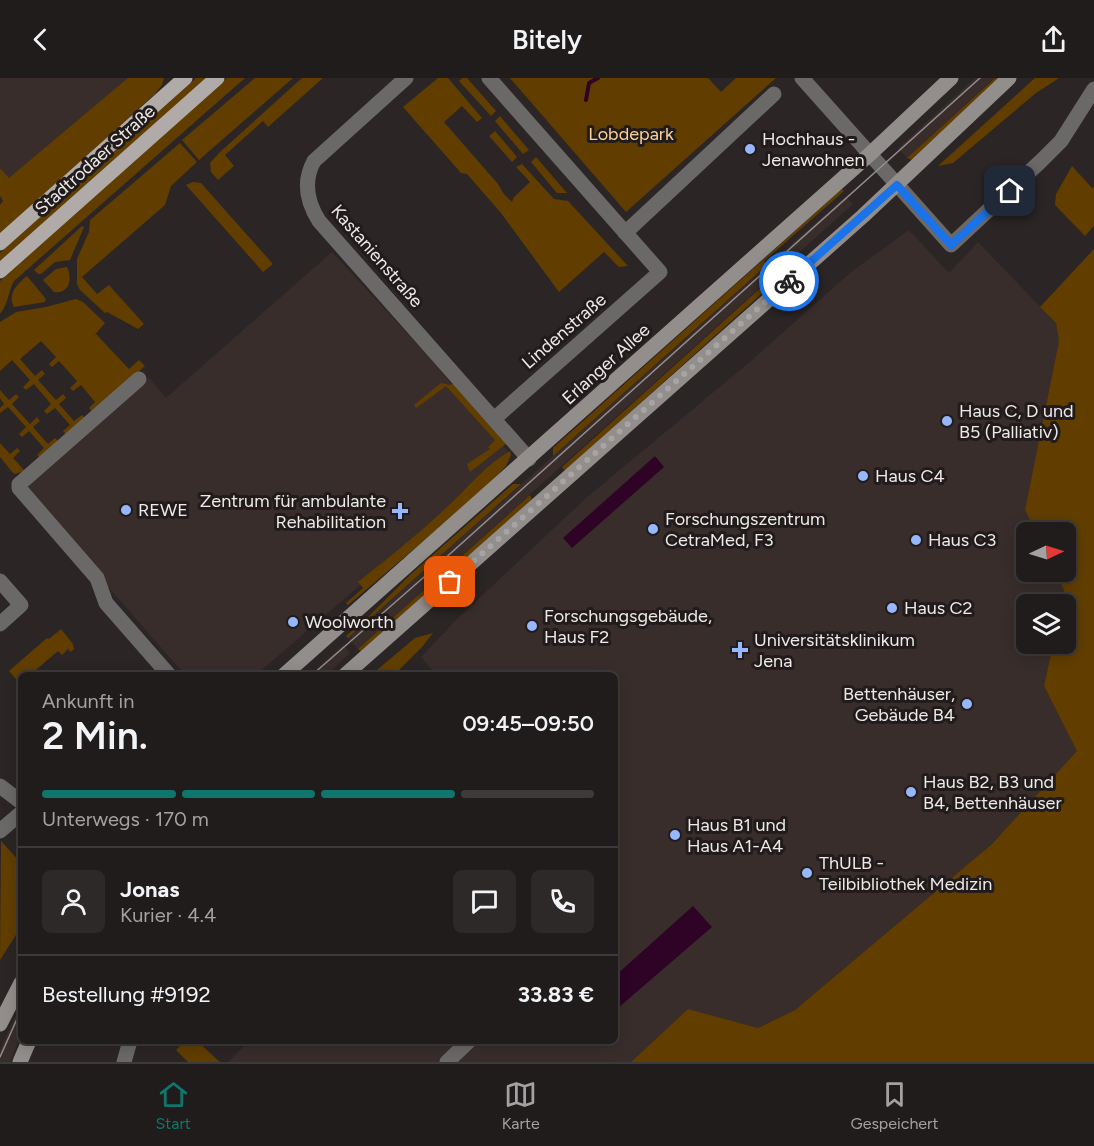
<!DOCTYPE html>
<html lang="de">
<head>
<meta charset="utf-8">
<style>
  body { margin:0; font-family:Figtree,sans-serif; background:#2d2929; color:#f1f3f6; height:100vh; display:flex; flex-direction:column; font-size:22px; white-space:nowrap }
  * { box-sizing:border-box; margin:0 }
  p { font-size:20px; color:#a2a1a3 }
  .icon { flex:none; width:33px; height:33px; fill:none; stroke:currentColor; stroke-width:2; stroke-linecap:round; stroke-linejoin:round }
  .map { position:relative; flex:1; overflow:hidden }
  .panel { position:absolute; left:18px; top:594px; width:600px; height:372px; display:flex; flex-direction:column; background:#201c1c; border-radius:9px; box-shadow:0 3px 15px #0003,0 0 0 2px #3d3a3b }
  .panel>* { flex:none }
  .needle { width:39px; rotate:86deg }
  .controls { position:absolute; left:1016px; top:444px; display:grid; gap:12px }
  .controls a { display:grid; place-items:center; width:60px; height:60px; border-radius:9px; background:#201c1c; box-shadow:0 3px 15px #0003,0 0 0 2px #3d3a3b; font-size:30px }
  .pin { position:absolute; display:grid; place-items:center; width:51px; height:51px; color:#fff; margin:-26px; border-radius:12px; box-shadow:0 3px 9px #0006 }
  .courier { position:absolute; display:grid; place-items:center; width:60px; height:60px; margin:-30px; border:4px solid #1a73e8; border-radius:50%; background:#fff; color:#222; box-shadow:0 2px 8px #0007 }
  .head em { font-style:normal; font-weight:600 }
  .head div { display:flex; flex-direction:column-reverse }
  .head { display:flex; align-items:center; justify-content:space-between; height:102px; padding:0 24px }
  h1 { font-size:39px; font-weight:600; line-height:45px }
  .bar { display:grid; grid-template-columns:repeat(4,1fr); gap:9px 6px; align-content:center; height:72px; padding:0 24px }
  .bar i { height:8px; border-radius:4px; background:#3d3a3b }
  .bar .active { background:#0f766e }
  .bar p { grid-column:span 4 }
  .line { display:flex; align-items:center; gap:15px; padding:0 24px; border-top:2px solid #3d3a3b }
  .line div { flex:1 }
  .round { display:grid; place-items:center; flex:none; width:63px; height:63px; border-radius:9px; background:#2d2929 }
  header { display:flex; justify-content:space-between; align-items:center; height:78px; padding:0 24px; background:#201c1c; font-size:27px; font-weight:600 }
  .dock { display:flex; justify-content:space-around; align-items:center; height:84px; border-top:2px solid #3d3a3b; background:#201c1c; font-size:16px; color:#a2a1a3 }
  .dock a { display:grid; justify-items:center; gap:3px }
  .dock .active { color:#0f766e }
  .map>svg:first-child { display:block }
</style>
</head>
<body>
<header><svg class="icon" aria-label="back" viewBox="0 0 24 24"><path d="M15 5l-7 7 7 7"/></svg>Bitely<svg class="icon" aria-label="share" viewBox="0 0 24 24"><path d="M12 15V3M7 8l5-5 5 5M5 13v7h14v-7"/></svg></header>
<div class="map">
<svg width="1094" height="984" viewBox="0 0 1094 984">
  <rect width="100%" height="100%" fill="#2b2525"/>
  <!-- built -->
  <path fill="#382d2b" d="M0,0h162l-162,110z
    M975,0h19l-87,80 -9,-10z
    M846,118l7,8 -495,445 -10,-11z
    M909,152l40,43 29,-31 78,81 3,18 -34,169 11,22h-10v40h29l9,18 -3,14h-35v40h27l-9,42 34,65 -86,93 -197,166 -37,18 -70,-19 -57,53h-403l21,-21h366v-366h-179l-15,-18 35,-37 130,-122 166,-138 99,-88z
    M332,174l97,105 82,98 -255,220h-71l-162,-186 126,-111 17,20z
    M343,567l7,8 -24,22h-16z
    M21,925v32l-11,27h-10v-12z"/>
  <!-- green -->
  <path fill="#613e00" d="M128,0h36l-2,7 -8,10 -154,139v-29l3,-4 -3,-5v-28l9,10z
    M196,0h11l-207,183v-8z
    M227,0h18l-231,203c-6,11 -6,24 -14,33v-33z
    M255,0h38l-94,82 -17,-20z
    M302,0h21l-55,49 -5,-6 -38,34 9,11 -16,14 -7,-8 -1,-9 9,-10z
    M438,0h10l34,40 -5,4 -15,-16 -18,16 54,62 6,10 8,8 2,-5 16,-15 -14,-15 6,-3 32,35 14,2 60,65 -9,1 -15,-15 -45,40 -58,-79 -34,-39 -6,-1 -58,-66z
    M462,0h5l29,33 -5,5 -32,-35z
    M510,0h198l13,14 15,-14h40l-150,134z
    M995,0h5l-88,82 -5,-2z
    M1035,0h24l-23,15 -83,70 -15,3z
    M500,38l29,34 -6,4 -28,-33z
    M495,53l22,26 -5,5 -23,-26z
    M180,65l17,19 -26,24 -6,19 -83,72 15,17 12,-9 35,39 -6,5 -31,-17 -2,1 -25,-23 -3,-6v-25l12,-27 1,-12z
    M536,79l31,36h-10l-26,-31z
    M1072,88l20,22 2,-1v39l-9,10 -30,-31 1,-11z
    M193,104l8,1 71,80v2l-9,7 -77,-87z
    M842,111l2,2 -80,70 3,4 -214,191v-8z
    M82,148l2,1 -14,33 -15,2 -14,12h-3l-4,-4z
    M1094,171v813h-463l57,-53 70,19 37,-18 197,-166 85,-93 -33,-65 9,-42h12v-40h-4l3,-14 -9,-18h10v-40h-29l-11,-22 34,-169 -3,-18 -16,-16z
    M67,189c6,12 2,27 -13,25l-11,-12 13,-11z
    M776,196l3,4 -214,193 -3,-4z
    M27,198l19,23 -1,3 -31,5c-7,-13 3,-23 13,-31z
    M76,221l7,3 22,21 -12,14 3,-3 33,35 10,-9 6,6 -52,47 -4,-5 6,-6 -14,-17 -8,6 -3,-3 7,-7 -18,-20 -7,6 -3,-3 7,-7 -15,-16 -21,18 15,17 7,-6 3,4 -7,6 18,20 7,-6 3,4 -7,6 15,17 8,-6 5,6 -19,16 -5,-6 7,-6 -15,-17 -8,6 -3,-3 7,-7 -17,-20 -8,6 -3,-3 7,-7 -18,-20 -12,11v-49l16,-10 30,-5z
    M441,305l9,2 4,-2 53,60 -37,29 -3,-8 23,-15 -2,-2 7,-7 -49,-54 -30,22 -2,-3z
    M0,312l9,10 7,-6 3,3 -7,7 18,20 7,-7 3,4 -7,6 15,17 7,-6 6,6 -19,16 -5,-5 7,-7 -15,-17 -7,6 -3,-3 7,-7 -18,-20 -8,6v-5l4,-4 -4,-6z
    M0,365l10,11 7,-6 3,3 -7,7 12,13 -11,3 -14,-17z
    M510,373l1,4 -5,11 -27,28 -131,111 -2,-2 17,-15 -5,-6c30,-24 61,-48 89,-75 21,-19 38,-42 63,-56z
    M513,406h8l-173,154 -2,-2 23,-20 41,-41z
    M530,417l2,5 -170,152 -4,-3z
    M61,551l12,15 1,5 -3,3 -3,-3 -6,6 -4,-4 -28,24h-9v10l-12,-14 38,-33 2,1z
    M433,555l-11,14 -28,28h-23l44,-37z
    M1,763l20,22v64l-21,33z
    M185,963h12l23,21h-32l-12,-12z"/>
  <!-- water -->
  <path fill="#2e0325" d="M655,378l9,11 -92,81 -9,-10z
    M693,828l19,21 -94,81 -3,-4v-28z"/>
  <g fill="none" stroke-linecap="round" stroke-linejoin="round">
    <!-- stream -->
    <path stroke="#2e0325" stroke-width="4" d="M586,22l3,-17 9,-5"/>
    <!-- street -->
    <path stroke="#6b6967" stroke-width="15" d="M406,0l-92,83c-11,20 -7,41 5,60l210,238
      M489,0l171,194 -166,147
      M802,0l149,167 90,-84 20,-20 33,-52
      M625,155l149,-139
      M139,301l-115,101 -5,4v4l78,90 9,25 63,72
      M0,503l21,24 -21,19
      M0,708l21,16
      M0,753l21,-18
      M124,984l6,-21
      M447,984l22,-21"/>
    <!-- secondary -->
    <path stroke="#928e8c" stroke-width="15" d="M284,597l586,-521 81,-76
      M345,597l518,-459 146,-138
      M0,946l21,-41
      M20,984l9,-21"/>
    <!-- primary -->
    <path stroke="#b0aba8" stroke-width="15" d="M0,165l185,-165
      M0,193l217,-193"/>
    <!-- tram -->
    <path stroke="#928e8d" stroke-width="1.5" d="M312,597l120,-105 548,-492
      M0,979l21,-47"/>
  </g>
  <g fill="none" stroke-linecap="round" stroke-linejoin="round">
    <!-- done -->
    <path stroke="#a8a4a4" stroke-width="6" stroke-dasharray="0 10.8" d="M450,504l339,-301"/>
    <!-- route -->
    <path stroke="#1a73e8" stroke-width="8" d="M789,203l108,-96 54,60 59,-54"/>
  </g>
  <!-- markers -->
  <g fill="#96b6fd" stroke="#211c1b" stroke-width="2">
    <circle cx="750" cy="71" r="6"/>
    <circle cx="947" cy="343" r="6"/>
    <circle cx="863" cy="398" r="6"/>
    <circle cx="126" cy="432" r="6"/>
    <path d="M397 424h6v6h6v6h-6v6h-6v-6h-6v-6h6z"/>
    <circle cx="653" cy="451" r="6"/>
    <circle cx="916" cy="462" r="6"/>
    <circle cx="892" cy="530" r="6"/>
    <circle cx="293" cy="544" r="6"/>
    <circle cx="532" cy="548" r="6"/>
    <path d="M737 563h6v6h6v6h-6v6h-6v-6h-6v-6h6z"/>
    <circle cx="967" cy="626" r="6"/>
    <circle cx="911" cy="714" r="6"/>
    <circle cx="675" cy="757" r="6"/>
    <circle cx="807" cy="795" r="6"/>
  </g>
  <g text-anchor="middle" stroke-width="6" stroke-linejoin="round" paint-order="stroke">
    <!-- park labels -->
    <g font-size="18" fill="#fad19d" stroke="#211c1b">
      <text x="631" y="62">Lobdepark</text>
    </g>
    <!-- poi labels -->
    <g font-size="18" fill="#ece9e8" stroke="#211c1b" text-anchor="start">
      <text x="762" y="67">Hochhaus -<tspan x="762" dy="21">Jenawohnen</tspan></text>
      <text x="959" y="339">Haus C, D und<tspan x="959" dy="21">B5 (Palliativ)</tspan></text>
      <text x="875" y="404">Haus C4</text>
      <text x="386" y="429" text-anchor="end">Zentrum für ambulante<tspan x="386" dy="21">Rehabilitation</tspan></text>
      <text x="138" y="438">REWE</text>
      <text x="665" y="447">Forschungszentrum<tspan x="665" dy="21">CetraMed, F3</tspan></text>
      <text x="928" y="468">Haus C3</text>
      <text x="904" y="536">Haus C2</text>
      <text x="544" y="544">Forschungsgebäude,<tspan x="544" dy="21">Haus F2</tspan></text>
      <text x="305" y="550">Woolworth</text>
      <text x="754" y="568">Universitätsklinikum<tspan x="754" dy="21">Jena</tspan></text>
      <text x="955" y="622" text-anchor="end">Bettenhäuser,<tspan x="955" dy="21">Gebäude B4</tspan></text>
      <text x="923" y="710">Haus B2, B3 und<tspan x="923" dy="21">B4, Bettenhäuser</tspan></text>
      <text x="687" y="753">Haus B1 und<tspan x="687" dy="21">Haus A1-A4</tspan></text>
      <text x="819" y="791">ThULB -<tspan x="819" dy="21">Teilbibliothek Medizin</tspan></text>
    </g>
    <!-- street labels -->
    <g font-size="18" fill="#ece9e8" stroke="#211c1b">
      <text transform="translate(95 82) rotate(-42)" y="6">Stadtrodaer Straße</text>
      <text transform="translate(377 178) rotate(49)" y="6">Kastanienstraße</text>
      <text transform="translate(564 253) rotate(-41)" y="6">Lindenstraße</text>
      <text transform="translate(606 286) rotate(-42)" y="6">Erlanger Allee</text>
    </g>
  </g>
</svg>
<div class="controls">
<a><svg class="needle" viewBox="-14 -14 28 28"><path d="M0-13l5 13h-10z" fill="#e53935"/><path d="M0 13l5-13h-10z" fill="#a2a1a3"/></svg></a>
<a><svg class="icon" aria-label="layers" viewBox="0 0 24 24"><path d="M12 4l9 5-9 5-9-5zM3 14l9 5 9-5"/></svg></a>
</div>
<div class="pin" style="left:450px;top:504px;background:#ea580c"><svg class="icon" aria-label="bag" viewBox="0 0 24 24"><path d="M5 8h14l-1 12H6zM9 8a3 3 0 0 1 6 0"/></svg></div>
<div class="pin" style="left:1010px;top:113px;background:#1f2937"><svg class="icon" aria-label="home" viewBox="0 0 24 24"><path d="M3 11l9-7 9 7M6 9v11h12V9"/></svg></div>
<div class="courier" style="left:789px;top:203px"><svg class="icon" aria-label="bike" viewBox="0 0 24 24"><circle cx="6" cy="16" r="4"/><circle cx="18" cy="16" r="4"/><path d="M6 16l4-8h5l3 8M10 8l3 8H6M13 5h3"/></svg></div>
<section class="panel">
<div class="head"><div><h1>2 Min.</h1><p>Ankunft in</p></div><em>09:45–09:50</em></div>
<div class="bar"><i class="active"></i><i class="active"></i><i class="active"></i><i></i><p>Unterwegs · 170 m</p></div>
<div class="line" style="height:108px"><a class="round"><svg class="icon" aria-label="person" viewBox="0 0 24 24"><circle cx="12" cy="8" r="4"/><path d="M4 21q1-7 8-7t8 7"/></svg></a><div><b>Jonas</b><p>Kurier · 4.4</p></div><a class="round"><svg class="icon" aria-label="chat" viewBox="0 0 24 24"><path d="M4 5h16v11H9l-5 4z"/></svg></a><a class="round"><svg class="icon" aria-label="phone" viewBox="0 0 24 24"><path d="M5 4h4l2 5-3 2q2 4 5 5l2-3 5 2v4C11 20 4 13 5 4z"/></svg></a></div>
<div class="line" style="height:78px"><div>Bestellung #9192</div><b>33.83 €</b></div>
</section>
</div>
<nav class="dock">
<a class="active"><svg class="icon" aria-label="home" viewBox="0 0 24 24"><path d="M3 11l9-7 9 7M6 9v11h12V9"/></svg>Start</a>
<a><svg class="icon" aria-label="map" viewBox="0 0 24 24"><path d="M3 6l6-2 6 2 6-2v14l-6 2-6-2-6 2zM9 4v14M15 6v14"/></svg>Karte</a>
<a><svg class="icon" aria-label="saved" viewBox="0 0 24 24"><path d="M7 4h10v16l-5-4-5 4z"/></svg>Gespeichert</a>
</nav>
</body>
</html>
